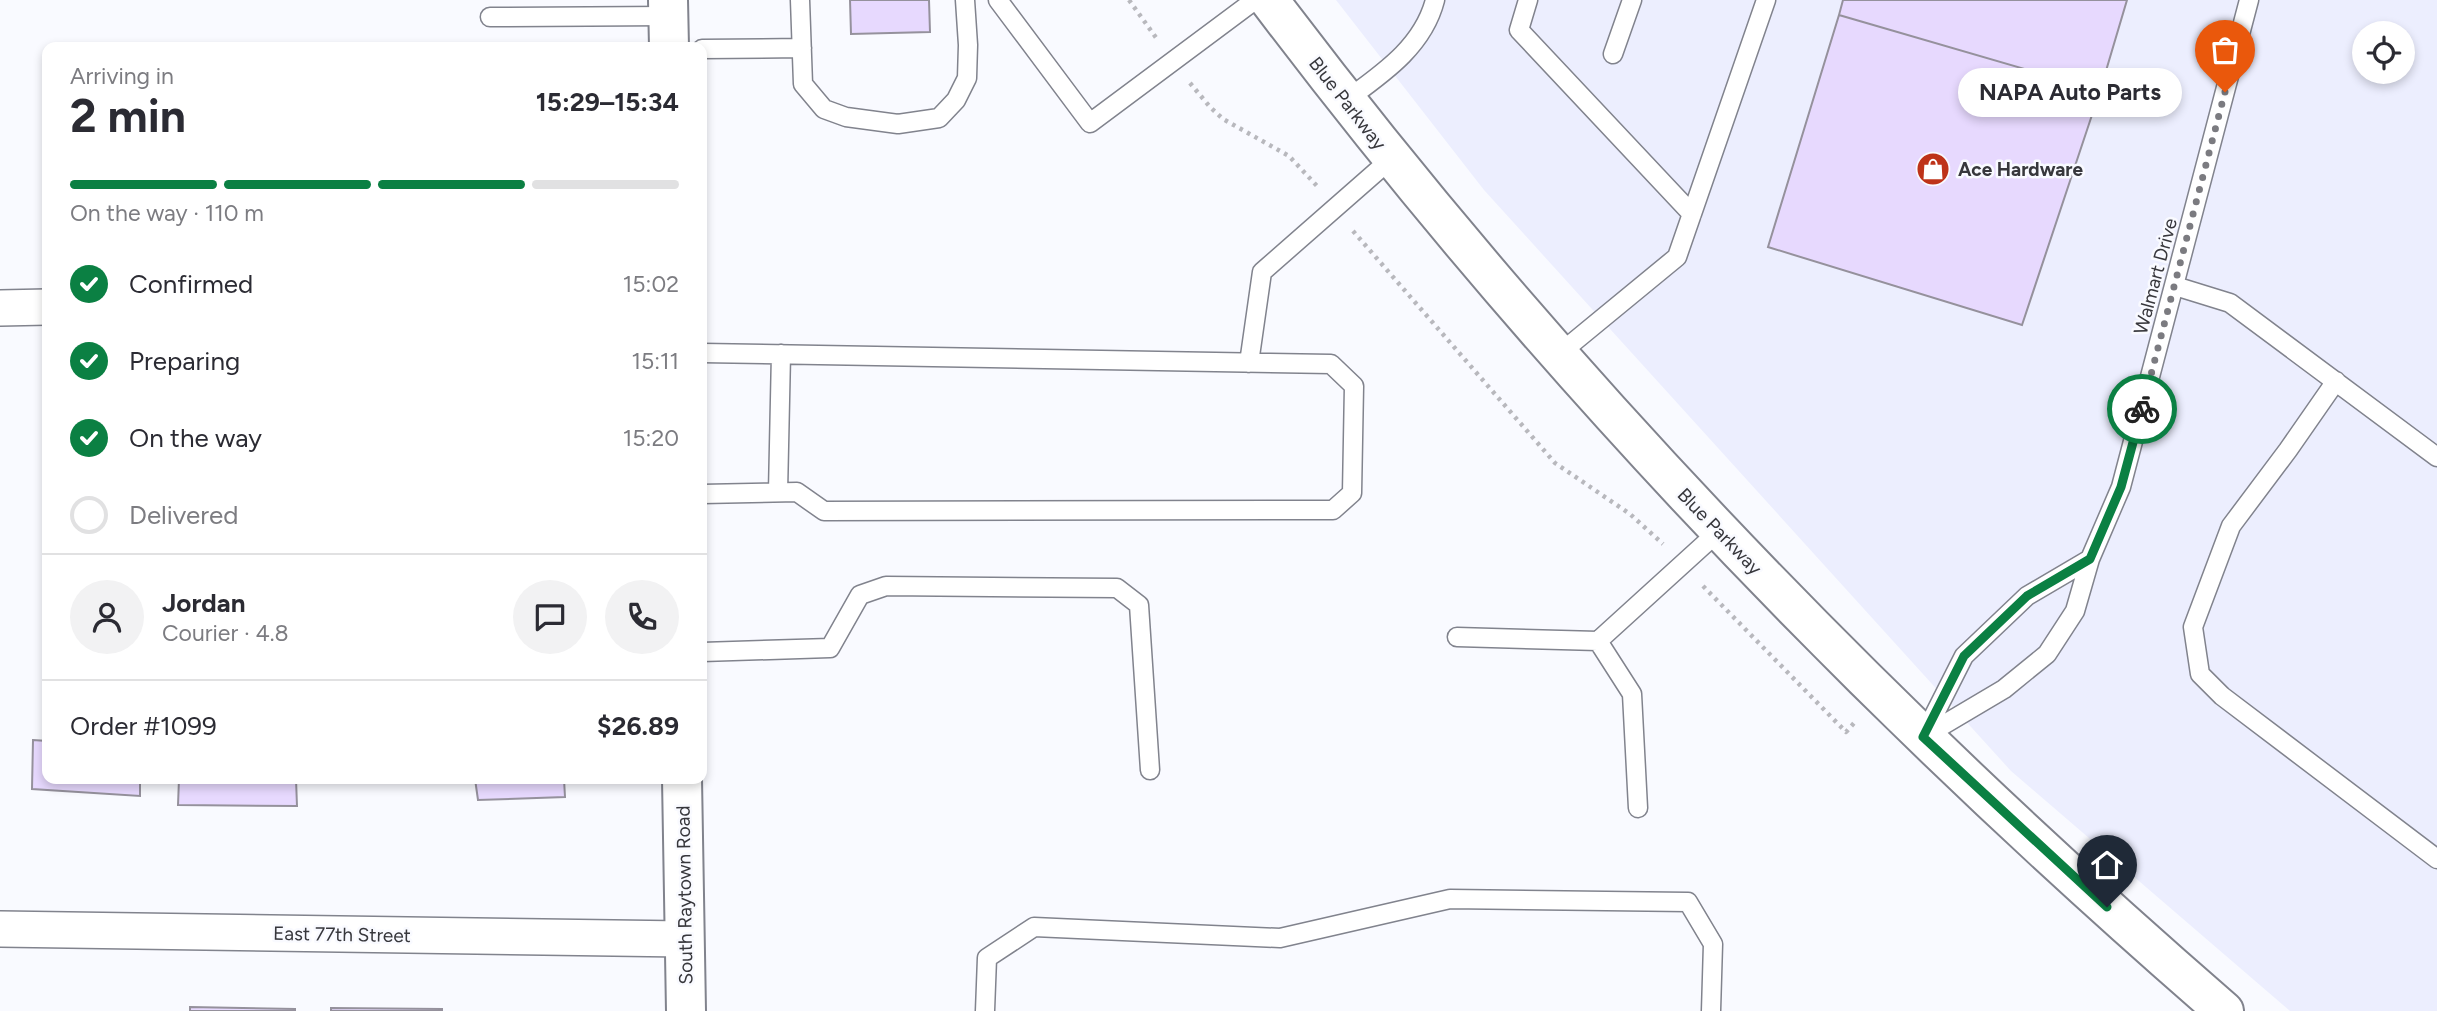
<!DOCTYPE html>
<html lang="en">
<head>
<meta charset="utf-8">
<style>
  body { margin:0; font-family:Figtree,sans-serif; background:#f2f2f3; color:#2b2b33; height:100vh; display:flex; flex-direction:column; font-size:26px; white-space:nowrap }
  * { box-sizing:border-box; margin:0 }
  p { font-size:23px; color:#7c7c81 }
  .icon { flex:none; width:38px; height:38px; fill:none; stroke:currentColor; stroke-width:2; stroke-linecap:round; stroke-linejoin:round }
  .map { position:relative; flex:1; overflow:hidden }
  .details { position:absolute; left:42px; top:42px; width:665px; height:742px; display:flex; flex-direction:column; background:#fff; border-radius:14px; box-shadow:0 4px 10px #0003 }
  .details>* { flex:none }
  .tools { position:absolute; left:2352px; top:21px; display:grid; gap:14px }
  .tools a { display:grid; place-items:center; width:63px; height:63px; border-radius:50%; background:#fff; box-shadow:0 4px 10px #0003; font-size:35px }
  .pin { position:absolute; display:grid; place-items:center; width:60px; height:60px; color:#fff; margin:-72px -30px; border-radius:50% 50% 50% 0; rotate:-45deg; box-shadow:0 0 7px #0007 }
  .pin .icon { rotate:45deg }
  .courier { position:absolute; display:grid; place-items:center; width:70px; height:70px; margin:-35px; border:5px solid #0b8043; border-radius:50%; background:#fff; color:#222; box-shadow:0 2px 9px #0007 }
  .bubble { position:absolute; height:49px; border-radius:24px; background:#fff; box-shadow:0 4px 10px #0003; font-size:23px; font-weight:700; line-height:49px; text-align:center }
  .headline em { font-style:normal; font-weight:700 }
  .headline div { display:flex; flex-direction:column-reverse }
  .headline { display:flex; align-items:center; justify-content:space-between; height:119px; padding:0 28px }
  h1 { font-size:46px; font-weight:700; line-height:52px }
  .bar { display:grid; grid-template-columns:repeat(4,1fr); gap:10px 7px; align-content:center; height:84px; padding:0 28px }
  .bar i { height:9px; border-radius:5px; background:#e1e1e2 }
  .bar .active { background:#0b8043 }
  .bar p { grid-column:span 4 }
  .line { display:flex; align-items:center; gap:18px; padding:0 28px; border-top:2px solid #e1e1e2 }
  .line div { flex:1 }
  .round { display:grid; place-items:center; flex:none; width:74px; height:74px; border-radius:37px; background:#f2f2f3 }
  ol { padding:0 28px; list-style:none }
  li { display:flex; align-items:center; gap:21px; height:77px }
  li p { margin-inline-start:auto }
  li .icon { padding:7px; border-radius:50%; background:#0b8043; color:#fff; stroke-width:4 }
  li:last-child { color:#7c7c81 }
  li i { width:38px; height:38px; border:4px solid #e1e1e2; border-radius:50% }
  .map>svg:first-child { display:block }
</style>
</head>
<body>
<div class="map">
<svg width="2437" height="1011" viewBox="0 0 2437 1011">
  <rect width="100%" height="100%" fill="#f9faff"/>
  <!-- built -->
  <path fill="#eceefe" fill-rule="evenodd" d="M1336,0h1101v1011h-147l-279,-240 -527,-581zM2364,33h39v39h-39z"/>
  <!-- building -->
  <path fill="#e7d9fe" stroke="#95919c" stroke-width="2" d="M850,0h79l1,32 -79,2z
    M1843,0h284l-27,91 -261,-76z
    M1839,15l261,76 -78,234 -254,-78z
    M33,740l14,1v38h93v17l-108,-7z
    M179,779h117l1,27 -119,-1z
    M328,779h84v4h-85z
    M475,779h89l1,18 -87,3z
    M190,1007l105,2v2h-105z
    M331,1008l111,1v2h-111z"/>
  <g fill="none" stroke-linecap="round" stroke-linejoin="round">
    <defs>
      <path id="service" d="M800,0l3,84 21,25 22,8 52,7 41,-6 17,-18 11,-22 1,-33 -3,-45
        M998,0l92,123 165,-123
        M1528,0l-9,30 173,184
        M490,17l179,-1
        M702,49l100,-1
        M1613,54l19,-54
        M1345,101c37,-27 78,-54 90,-101
        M2175,286l55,17 207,154
        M702,353l629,11 23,22 -2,107 -19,17 -509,1 -27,-19 -95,2
        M1559,354l118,-97 89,-257
        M1249,363l13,-91 130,-114
        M2336,381l-48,69 -57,76 -38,101 7,47 22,22 215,163
        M778,492l3,-138
        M1457,637l141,4 34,53 6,114
        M1598,641l121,-110
        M702,652l128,-4 30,-53 26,-9 231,2 22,17 11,165
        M1923,737l81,-48 43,-35 28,-43 15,-52 31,-72 128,-487
        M1923,737l41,-81 63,-60 63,-37
        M985,1011l2,-53 47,-31 246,11 170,-39 238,3 25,42 -2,67"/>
      <path id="minor" d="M0,308l47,-1
        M0,929l684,10"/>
      <path id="secondary" d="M668,0l1,47
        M682,779l4,232"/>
      <path id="trunk" d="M1269,0c280,371 604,707 955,1011"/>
    </defs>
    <!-- service casing -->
    <use href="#service" stroke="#81838d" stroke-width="21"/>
    <!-- minor casing -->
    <use href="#minor" stroke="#81838d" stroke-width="38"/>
    <!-- secondary casing -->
    <use href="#secondary" stroke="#81838d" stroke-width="42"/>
    <!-- trunk casing -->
    <use href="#trunk" stroke="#81838d" stroke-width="42"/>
    <!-- path -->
    <path stroke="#b8b8bd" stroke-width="4.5" stroke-dasharray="3.5 5" stroke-linecap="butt" d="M1129,0l28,39
      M1190,83l20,24 13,12 66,37 28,30
      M1353,231l202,232 75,51 33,30
      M1703,586l143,146 9,-10"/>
    <!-- service -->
    <use href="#service" stroke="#fff" stroke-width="18"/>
    <!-- minor -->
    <use href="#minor" stroke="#fff" stroke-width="35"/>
    <!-- secondary -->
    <use href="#secondary" stroke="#fff" stroke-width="38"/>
    <!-- trunk -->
    <use href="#trunk" stroke="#fff" stroke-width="38"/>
  </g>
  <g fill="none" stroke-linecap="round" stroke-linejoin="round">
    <!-- done -->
    <path stroke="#7b7b80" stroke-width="7" stroke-dasharray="0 12.6" d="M2142,409l83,-317"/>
    <!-- route -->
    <path stroke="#0b8043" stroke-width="9" d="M2107,907l-184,-170 41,-81 63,-60 63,-37 31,-72 21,-78"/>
  </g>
  <!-- icons -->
  <defs>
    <symbol id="shop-disc" viewBox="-11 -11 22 22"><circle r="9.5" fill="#be3319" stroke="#f9faff"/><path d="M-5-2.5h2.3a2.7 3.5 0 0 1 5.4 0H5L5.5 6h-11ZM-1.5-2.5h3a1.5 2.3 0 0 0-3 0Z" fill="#fff"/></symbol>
  </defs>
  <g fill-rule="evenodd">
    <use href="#shop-disc" x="1914" y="150" width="38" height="38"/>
  </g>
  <g text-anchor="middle" stroke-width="5" stroke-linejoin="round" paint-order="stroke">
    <!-- street labels -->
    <g font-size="19" fill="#37373c" stroke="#f9faff">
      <text transform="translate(1348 103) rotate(52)" y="7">Blue Parkway</text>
      <text transform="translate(2155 276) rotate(-75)" y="7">Walmart Drive</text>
      <text transform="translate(1720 531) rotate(46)" y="7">Blue Parkway</text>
      <text transform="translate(684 895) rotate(-91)" y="7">South Raytown Road</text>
      <text transform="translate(342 934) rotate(1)" y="7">East 77th Street</text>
    </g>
    <!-- poi labels -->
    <g font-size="19" font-weight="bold" fill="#37373c" stroke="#f9faff" text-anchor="start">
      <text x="1958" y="176">Ace Hardware</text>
    </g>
  </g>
</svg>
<div class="tools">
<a><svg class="icon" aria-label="locate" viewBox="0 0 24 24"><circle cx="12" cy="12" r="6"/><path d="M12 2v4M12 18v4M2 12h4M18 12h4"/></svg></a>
</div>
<div class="pin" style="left:2225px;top:92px;background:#ea580c"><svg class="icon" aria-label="bag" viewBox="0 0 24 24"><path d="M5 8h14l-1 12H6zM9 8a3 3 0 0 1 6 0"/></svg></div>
<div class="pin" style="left:2107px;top:907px;background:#1f2937"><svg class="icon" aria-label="home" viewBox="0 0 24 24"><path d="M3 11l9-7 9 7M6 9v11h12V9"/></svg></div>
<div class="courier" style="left:2142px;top:409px"><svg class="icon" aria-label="bike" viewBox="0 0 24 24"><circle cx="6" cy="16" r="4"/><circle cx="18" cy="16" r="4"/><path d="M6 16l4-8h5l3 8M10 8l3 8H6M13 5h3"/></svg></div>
<div class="bubble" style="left:1958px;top:68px;width:224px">NAPA Auto Parts</div>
<section class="details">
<div class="headline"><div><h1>2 min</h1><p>Arriving in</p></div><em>15:29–15:34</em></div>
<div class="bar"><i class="active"></i><i class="active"></i><i class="active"></i><i></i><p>On the way · 110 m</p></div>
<ol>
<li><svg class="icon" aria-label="check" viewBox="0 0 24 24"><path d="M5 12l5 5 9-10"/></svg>Confirmed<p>15:02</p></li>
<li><svg class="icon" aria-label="check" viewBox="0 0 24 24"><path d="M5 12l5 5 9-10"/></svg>Preparing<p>15:11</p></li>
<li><svg class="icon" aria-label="check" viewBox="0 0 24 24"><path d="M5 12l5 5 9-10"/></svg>On the way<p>15:20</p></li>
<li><i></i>Delivered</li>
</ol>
<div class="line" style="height:126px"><a class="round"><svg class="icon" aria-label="person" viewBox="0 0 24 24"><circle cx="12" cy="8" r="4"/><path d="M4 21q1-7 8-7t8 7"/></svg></a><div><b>Jordan</b><p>Courier · 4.8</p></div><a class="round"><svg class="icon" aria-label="chat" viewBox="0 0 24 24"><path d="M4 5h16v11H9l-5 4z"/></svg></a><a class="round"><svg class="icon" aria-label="phone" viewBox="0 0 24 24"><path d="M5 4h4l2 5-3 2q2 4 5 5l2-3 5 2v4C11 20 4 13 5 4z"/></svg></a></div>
<div class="line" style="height:91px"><div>Order #1099</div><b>$26.89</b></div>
</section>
</div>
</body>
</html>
